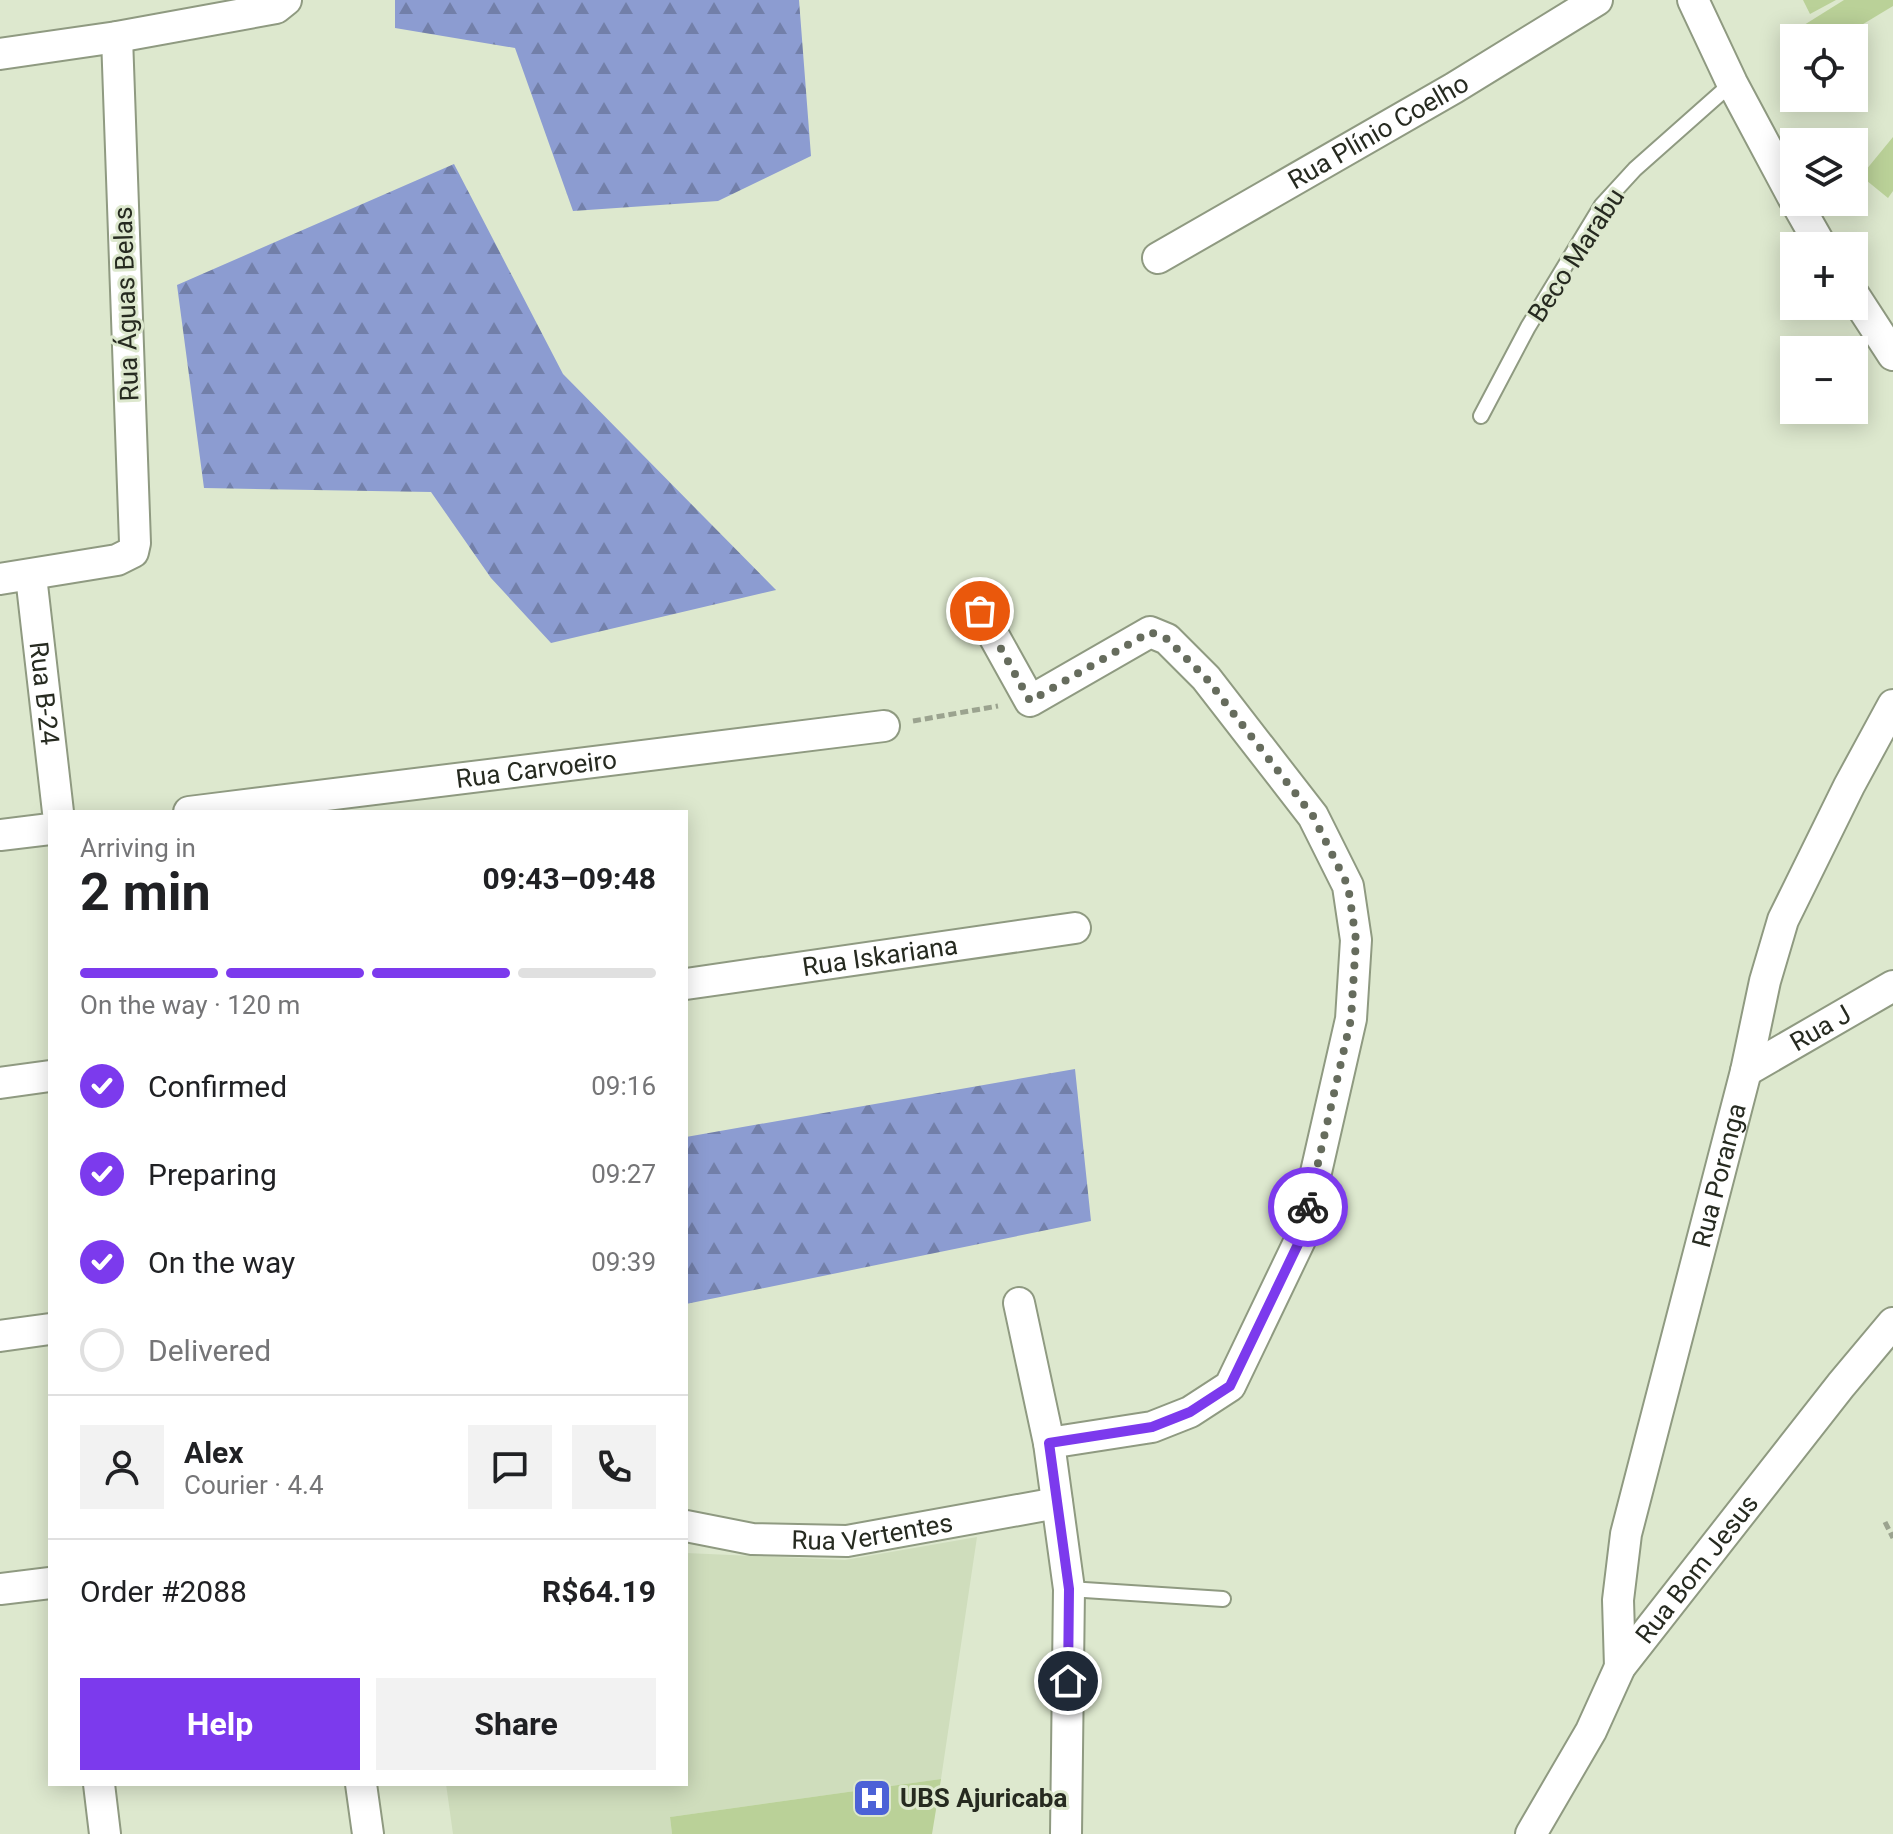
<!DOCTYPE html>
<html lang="en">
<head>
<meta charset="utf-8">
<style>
  body { margin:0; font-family:Roboto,sans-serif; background:#f2f2f2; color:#202124; height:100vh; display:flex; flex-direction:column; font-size:30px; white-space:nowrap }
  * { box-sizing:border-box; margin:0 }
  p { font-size:26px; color:#757577 }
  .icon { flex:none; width:44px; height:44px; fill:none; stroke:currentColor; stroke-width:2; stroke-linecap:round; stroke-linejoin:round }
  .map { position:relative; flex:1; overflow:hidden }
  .panel { position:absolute; left:48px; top:810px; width:640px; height:976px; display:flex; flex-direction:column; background:#fff; border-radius:0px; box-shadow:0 4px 20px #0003 }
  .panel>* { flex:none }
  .controls { position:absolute; left:1780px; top:24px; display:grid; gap:16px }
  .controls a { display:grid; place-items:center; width:88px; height:88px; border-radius:0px; background:#fff; box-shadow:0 4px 20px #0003; font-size:40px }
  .pin { position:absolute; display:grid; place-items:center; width:68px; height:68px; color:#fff; margin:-34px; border:4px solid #fff; border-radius:50%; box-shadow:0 2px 8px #0007 }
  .courier { position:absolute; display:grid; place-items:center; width:80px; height:80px; margin:-40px; border:6px solid #7c3aed; border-radius:50%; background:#fff; color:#222; box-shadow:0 2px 10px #0007 }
  .headline em { font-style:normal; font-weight:700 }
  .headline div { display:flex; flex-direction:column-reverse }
  .headline { display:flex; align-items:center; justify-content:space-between; height:136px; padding:0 32px }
  h1 { font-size:52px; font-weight:700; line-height:60px }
  .bar { display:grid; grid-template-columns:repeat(4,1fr); gap:12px 8px; align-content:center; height:96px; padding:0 32px }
  .bar i { height:10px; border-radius:6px; background:#e0e0e0 }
  .bar .active { background:#7c3aed }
  .bar p { grid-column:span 4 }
  .line { display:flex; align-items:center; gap:20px; padding:0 32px; border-top:2px solid #e0e0e0 }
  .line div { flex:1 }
  .round { display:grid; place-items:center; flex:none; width:84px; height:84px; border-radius:0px; background:#f2f2f2 }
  ol { padding:0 32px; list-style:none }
  li { display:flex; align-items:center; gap:24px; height:88px }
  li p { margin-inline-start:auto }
  li .icon { padding:8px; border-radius:50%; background:#7c3aed; color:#fff; stroke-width:4 }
  li:last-child { color:#757577 }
  li i { width:44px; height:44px; border:4px solid #e0e0e0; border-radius:50% }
  .cta { display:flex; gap:16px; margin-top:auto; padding:16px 32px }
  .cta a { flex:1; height:92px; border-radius:0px; background:#7c3aed; color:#fff; font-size:32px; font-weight:700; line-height:92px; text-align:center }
  .cta a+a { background:#f2f2f2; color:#202124 }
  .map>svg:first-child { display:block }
</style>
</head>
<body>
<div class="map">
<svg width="1893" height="1834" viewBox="0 0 1893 1834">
  <defs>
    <pattern id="forest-firs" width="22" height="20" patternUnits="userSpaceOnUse" patternTransform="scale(2)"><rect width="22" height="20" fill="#8c9cd1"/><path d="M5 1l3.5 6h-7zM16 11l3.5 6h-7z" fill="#727fa9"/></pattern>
  </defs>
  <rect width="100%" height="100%" fill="#dde8ce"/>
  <!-- built -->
  <path fill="#cfddbc" d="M977,1537l-36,242 -271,38 2,17h-219l-7,-50h240v-231l159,7z"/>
  <!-- forest -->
  <path fill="url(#forest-firs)" d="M395,0h404l12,156 -93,45 -145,10 -58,-163 -120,-20z
    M454,164l109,210 213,216 -225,53 -60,-65 -60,-86 -227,-4 -27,-203z
    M1075,1069l16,152 -405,83v-167z"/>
  <!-- building -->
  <path fill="#bad198" d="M1803,0h33l-26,14z
    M1844,0h49v6l-53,32h-46v7l-6,-10z
    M1893,137v54l-5,7 -27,-22z
    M941,1779l-9,55h-260l-2,-17z"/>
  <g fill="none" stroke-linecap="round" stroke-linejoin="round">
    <defs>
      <path id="service" d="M1481,416l47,-89 74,-122 33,-36 97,-86
        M1069,1589l154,10"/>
      <g id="minor">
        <path d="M1693,0l39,83 62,116"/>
        <path d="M0,54l117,-17 159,-29 10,-8"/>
        <path d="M1796,202l25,44"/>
        <path id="s1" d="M1158,258l296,-170 143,-88"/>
        <path d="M1854,295l39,60"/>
        <path id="s2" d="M31,576l27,236"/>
        <path d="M0,579l117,-19 16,-8 2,-9 -18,-506"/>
        <path d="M980,611l50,90 120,-69 17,7 39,39 107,138 35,70 8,54 -5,79 -50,219 -71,148 -40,26 -38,15 -103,16"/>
        <path id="s3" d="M189,812l695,-86"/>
        <path d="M0,835l50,-6"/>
        <path id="s4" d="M686,984l389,-56"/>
        <path id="s5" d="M1746,1071l147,-85"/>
        <path d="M0,1083l50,-7"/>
        <path d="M1019,1303l30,140 20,146 -3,245"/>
        <path d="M0,1336l50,-7"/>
        <path id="s6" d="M686,1526l66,13 95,2 210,-38"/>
        <path d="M0,1589l50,-6"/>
        <path id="s7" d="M1620,1667l-2,-67 8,-66 120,-463 19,-90 18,-61 66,-134 44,-81"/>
        <path d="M99,1784l6,50"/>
        <path d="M361,1784l7,50"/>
        <path id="s8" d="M1531,1834l60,-103 29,-64 221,-282 52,-62"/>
      </g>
    </defs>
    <!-- service casing -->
    <use href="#service" stroke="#8f9a81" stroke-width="18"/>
    <!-- minor casing -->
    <use href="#minor" stroke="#8f9a81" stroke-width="34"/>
    <!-- path -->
    <path stroke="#9ba38f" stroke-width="5" stroke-dasharray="8 4" stroke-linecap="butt" d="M913,721l85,-15
      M1885,1522l8,16"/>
    <!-- service -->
    <use href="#service" stroke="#fff" stroke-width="14"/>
    <!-- minor -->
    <use href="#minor" stroke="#fff" stroke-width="30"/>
  </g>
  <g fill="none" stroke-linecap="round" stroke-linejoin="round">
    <!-- done -->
    <path stroke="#666c5d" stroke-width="8" stroke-dasharray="0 14.4" d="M980,611l50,90 120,-69 17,7 39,39 107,138 35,70 8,54 -5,79 -43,188"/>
    <!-- route -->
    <path stroke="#7c3aed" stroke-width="10" d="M1068,1681l1,-92 -20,-146 103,-16 38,-15 40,-26 71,-148 7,-31"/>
  </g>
  <!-- icons -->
  <defs>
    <symbol id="hospital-square" viewBox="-11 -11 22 22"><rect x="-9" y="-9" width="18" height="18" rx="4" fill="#4c62d7" stroke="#dde8ce"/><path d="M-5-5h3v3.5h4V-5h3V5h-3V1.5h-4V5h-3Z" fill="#fff"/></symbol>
  </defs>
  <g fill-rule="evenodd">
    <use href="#hospital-square" x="850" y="1776" width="44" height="44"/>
  </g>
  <g text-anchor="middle" stroke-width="6" stroke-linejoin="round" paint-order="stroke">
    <!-- street labels -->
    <g font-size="26" fill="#262a20" stroke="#dde8ce">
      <text dy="9" stroke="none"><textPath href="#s1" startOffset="254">Rua Plínio Coelho</textPath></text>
      <text transform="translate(1576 255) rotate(-57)" y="9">Beco Marabu</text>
      <text transform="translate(126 304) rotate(-92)" y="9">Rua Águas Belas</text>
      <text dy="9" stroke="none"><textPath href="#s2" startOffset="118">Rua B-24</textPath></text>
      <text dy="9" stroke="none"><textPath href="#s3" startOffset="350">Rua Carvoeiro</textPath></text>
      <text dy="9" stroke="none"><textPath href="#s4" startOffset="196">Rua Iskariana</textPath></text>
      <text dy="9" stroke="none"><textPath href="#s5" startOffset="86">Rua J</textPath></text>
      <text dy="9" stroke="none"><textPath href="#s7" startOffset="504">Rua Poranga</textPath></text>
      <text dy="9" stroke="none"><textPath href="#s6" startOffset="188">Rua Vertentes</textPath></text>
      <text dy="9" stroke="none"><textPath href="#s8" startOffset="314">Rua Bom Jesus</textPath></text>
    </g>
    <!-- poi labels -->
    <g font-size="26" font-weight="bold" fill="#262a20" stroke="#dde8ce" text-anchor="start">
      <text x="900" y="1807">UBS Ajuricaba</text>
    </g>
  </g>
</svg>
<div class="controls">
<a><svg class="icon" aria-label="locate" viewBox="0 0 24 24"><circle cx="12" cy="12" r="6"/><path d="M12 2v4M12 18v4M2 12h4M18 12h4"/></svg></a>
<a><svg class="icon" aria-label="layers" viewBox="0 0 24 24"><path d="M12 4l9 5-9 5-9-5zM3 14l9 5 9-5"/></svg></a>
<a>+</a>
<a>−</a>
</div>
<div class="pin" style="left:980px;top:611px;background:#ea580c"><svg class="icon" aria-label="bag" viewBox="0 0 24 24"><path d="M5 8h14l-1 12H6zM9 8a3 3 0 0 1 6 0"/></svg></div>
<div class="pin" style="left:1068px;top:1681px;background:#1f2937"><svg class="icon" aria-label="home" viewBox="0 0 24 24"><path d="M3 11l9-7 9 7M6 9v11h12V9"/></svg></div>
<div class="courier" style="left:1308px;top:1207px"><svg class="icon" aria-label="bike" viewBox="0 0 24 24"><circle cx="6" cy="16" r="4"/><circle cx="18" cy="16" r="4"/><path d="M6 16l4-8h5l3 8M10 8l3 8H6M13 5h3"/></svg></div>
<section class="panel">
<div class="headline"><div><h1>2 min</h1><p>Arriving in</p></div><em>09:43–09:48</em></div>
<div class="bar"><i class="active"></i><i class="active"></i><i class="active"></i><i></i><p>On the way · 120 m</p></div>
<ol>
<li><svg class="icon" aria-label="check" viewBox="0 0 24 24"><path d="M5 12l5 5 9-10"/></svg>Confirmed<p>09:16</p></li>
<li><svg class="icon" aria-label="check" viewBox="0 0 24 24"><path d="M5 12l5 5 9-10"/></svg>Preparing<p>09:27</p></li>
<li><svg class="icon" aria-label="check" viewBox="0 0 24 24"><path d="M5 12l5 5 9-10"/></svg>On the way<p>09:39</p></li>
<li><i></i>Delivered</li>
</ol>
<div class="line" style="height:144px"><a class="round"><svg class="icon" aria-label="person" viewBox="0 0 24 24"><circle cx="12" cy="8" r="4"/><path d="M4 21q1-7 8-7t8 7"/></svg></a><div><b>Alex</b><p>Courier · 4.4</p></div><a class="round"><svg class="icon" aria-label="chat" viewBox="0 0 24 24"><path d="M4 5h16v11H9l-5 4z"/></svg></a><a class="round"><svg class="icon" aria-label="phone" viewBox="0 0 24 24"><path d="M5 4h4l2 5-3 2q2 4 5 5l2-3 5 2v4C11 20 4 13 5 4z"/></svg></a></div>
<div class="line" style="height:104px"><div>Order #2088</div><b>R$64.19</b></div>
<div class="cta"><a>Help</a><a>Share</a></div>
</section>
</div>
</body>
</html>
